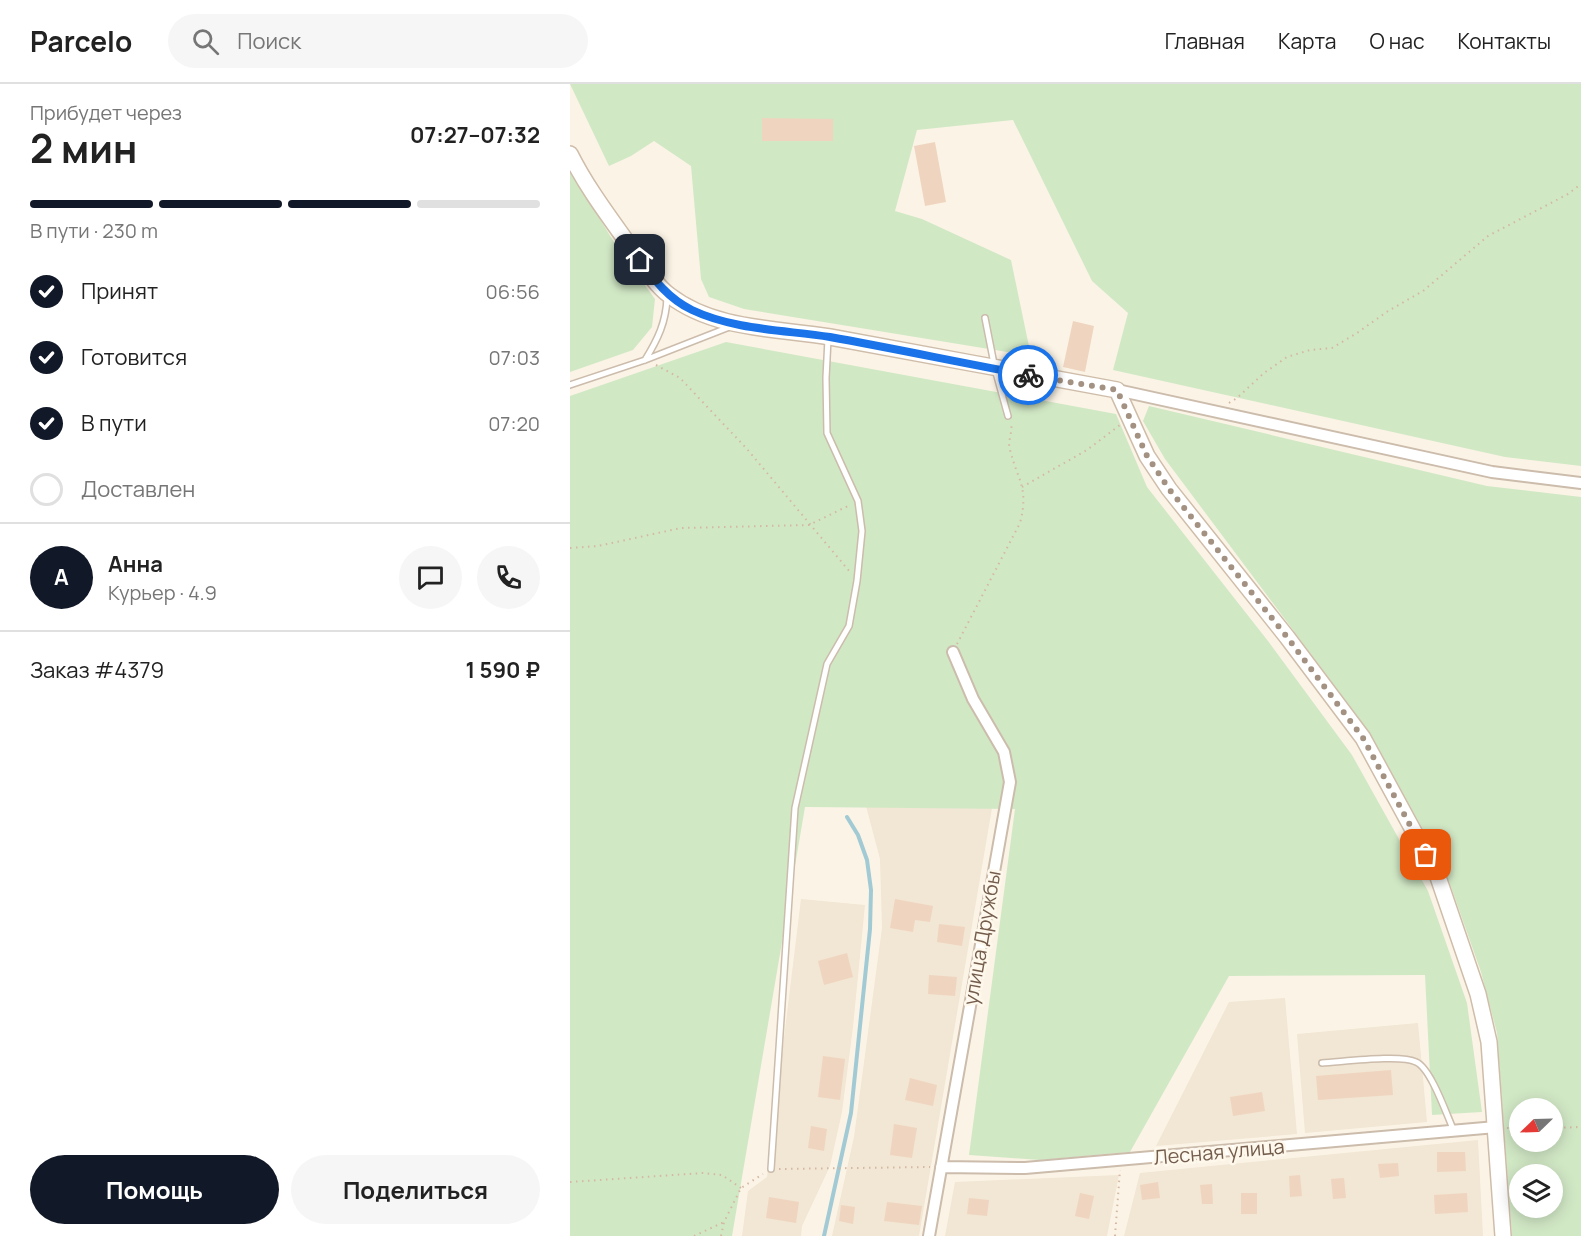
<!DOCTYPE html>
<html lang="ru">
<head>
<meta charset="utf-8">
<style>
  body { margin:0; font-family:Manrope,sans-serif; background:#f6f6f6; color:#222; height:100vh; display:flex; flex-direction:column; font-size:22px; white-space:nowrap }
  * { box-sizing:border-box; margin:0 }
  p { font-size:20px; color:#767676 }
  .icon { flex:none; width:33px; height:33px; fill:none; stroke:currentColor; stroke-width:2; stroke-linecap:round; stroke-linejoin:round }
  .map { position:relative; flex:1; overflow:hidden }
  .details { display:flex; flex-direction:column; background:#fff; width:570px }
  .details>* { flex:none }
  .needle { width:39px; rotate:247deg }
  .controls { position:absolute; left:939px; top:1014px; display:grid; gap:12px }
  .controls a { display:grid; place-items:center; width:54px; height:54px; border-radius:50%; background:#fff; box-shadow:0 3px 15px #0003; font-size:30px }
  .pin { position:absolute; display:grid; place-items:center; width:51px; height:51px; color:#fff; margin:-26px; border-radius:12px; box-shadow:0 3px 9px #0006 }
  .courier { position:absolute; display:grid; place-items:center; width:60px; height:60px; margin:-30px; border:4px solid #1a73e8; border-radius:50%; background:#fff; color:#222; box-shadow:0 2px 8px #0007 }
  .headline em { font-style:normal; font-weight:700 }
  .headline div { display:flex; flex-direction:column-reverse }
  .headline { display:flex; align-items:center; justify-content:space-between; height:102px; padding:0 30px }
  h1 { font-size:39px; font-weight:700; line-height:45px }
  .bar { display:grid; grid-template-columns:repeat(4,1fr); gap:9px 6px; align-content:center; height:72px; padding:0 30px }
  .bar i { height:8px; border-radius:4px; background:#e0e0e0 }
  .bar .selected { background:#111827 }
  .bar p { grid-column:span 4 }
  .line { display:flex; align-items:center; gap:15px; padding:0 30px; border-top:2px solid #e0e0e0 }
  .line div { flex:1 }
  .round { display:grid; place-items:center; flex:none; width:63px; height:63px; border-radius:32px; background:#f6f6f6 }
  ol { padding:0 30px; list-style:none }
  li { display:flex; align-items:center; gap:18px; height:66px }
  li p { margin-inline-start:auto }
  li .icon { padding:6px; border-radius:50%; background:#111827; color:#fff; stroke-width:4 }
  li:last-child { color:#767676 }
  li i { width:33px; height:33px; border:3px solid #e0e0e0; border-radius:50% }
  .primary-button { display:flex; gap:12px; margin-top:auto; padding:12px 30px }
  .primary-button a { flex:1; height:69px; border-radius:36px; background:#111827; color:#fff; font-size:24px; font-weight:700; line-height:69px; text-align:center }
  .primary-button a+a { background:#f6f6f6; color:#222 }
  header { display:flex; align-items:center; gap:36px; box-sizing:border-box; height:84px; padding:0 30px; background:#fff; border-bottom:2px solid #e0e0e0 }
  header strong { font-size:28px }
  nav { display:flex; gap:33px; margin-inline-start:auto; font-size:21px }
  .search { width:420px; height:54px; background:#f6f6f6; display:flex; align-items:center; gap:15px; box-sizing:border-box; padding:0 21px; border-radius:33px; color:#767676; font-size:22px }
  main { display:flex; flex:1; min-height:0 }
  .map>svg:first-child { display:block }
</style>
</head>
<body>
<header>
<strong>Parcelo</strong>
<div class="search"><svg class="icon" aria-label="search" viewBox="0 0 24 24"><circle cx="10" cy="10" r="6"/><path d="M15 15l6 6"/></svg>Поиск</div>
<nav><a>Главная</a><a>Карта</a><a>О нас</a><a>Контакты</a></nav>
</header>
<main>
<section class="details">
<div class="headline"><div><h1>2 мин</h1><p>Прибудет через</p></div><em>07:27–07:32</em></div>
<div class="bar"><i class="selected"></i><i class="selected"></i><i class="selected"></i><i></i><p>В пути · 230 m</p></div>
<ol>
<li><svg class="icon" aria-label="check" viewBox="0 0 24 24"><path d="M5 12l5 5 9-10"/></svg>Принят<p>06:56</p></li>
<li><svg class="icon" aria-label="check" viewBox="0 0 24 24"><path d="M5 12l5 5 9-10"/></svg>Готовится<p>07:03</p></li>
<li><svg class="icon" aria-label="check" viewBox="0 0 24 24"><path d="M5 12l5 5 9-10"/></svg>В пути<p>07:20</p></li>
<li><i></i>Доставлен</li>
</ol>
<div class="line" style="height:108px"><b class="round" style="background:#111827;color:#fff">А</b><div><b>Анна</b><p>Курьер · 4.9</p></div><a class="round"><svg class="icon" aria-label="chat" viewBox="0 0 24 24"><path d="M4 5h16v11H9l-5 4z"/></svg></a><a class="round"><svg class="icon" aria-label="phone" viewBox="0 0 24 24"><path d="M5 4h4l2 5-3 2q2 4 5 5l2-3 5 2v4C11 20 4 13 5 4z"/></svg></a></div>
<div class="line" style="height:78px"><div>Заказ #4379</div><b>1 590 ₽</b></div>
<div class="primary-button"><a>Помощь</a><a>Поделиться</a></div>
</section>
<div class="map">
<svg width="1011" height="1152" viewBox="0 0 1011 1152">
  <rect width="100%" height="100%" fill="#fbf4e6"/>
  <!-- residential -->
  <path fill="#f2e6d4" d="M428,689l-79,463h-87l22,-99 28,-209 -2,-69 -18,-68z
    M231,815l64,6 -12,122 -11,85 -12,54 -28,60 -1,10h-59l6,-45 19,-14z
    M715,914l12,136 -141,12 73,-144z
    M848,939l9,99 -122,11 -8,-99z
    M908,1056l5,96h-359l16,-63z
    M549,1091l-12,61h-162l10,-54z"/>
  <!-- green -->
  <path fill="#d1e8c5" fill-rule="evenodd" d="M0,0h1011v382l-76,-9 -392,-87 15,-57 -36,-32 -79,-161 -96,10 -22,81 27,8 89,41 20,96 -287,-47 -35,-12 -8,-18 -10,-113 -37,-25 -23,15 -22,10z
    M0,86l47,77 38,52 -3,28 -19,23 -63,22z
    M156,258l390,72 31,73 121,154 84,114 76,136 39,112 15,109 -50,3 -7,-140 -196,1 -99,176 -90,8 -71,-5 46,-346 -210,-2 -73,429h-162v-840z
    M579,322l338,80 94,11v739h-69l-15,-203 -16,-61 -36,-102 -75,-137 -205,-274 -22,-38zM950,1024h32v34h-32zM950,1090h32v34h-32z"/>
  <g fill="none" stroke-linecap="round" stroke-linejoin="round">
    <!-- stream -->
    <path stroke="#a2cad5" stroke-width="4" d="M254,1152l27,-123 19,-184 1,-39 -4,-30 -9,-25 -11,-18"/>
  </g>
  <!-- building -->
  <path fill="#efd5bf" d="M192,34l71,1v22h-71z
    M365,58l11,60 -21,4 -11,-60z
    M503,237l21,5 -9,46 -22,-5z
    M325,815l38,7 -3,16 -15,-2 -2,12 -23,-4z
    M369,840l26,3 -3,19 -25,-4z
    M277,869l6,24 -29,8 -6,-24z
    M359,891l28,2 -2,19 -27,-2z
    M253,972l22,3 -5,41 -22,-3z
    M821,986l2,25 -75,5 -2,-24z
    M340,994l27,7 -4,21 -28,-6z
    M692,1008l3,19 -32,5 -3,-19z
    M324,1040l23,4 -5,30 -22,-3z
    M241,1042l16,3 -3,22 -16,-3z
    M867,1068h28l1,19 -29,1z
    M828,1079l1,13 -19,2 -2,-14z
    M730,1091l2,21 -12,1 -1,-21z
    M774,1094l2,20 -13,1 -2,-20z
    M588,1098l2,16 -18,2 -2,-15z
    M642,1100l1,20h-11l-2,-19z
    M510,1109l14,3 -5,23 -14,-3z
    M671,1109h16v21h-16z
    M897,1109l1,19 -33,2 -1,-19z
    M199,1113l30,5 -3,21 -30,-5z
    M399,1114l20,2 -2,16 -20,-2z
    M317,1118l35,4 -3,19 -35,-4z
    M271,1121l14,2 -2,17 -14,-3z"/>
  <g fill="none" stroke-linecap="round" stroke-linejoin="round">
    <defs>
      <path id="lane" d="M415,234l10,51 13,47
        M75,276c13,-21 21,-38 22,-62
        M0,301l75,-25 87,-34
        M752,979c20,-1 79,-9 94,-1 15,6 31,54 38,69
        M201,1085l24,-361 32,-144 22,-38 8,-45 5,-50 -4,-30 -31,-68 -1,-55 2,-39"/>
      <path id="street" d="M547,306l375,82 89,11
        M371,1083l84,1 471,-41
        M359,1152l81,-454 -6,-30 -31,-53 -20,-47"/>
      <path id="secondary" d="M0,70c17,34 40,64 62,95 11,15 22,35 37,46 45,35 107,33 161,42 96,17 191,36 287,53l30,66 22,33 118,148 76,101 74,136 41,120 11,48 14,194"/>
    </defs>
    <!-- lane casing -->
    <use href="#lane" stroke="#ccbcac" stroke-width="8"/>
    <!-- street casing -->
    <use href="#street" stroke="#ccbcac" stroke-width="14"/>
    <!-- secondary casing -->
    <use href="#secondary" stroke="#cfbdaa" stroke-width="18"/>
    <!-- path -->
    <path stroke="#d4b8a2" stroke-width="2" stroke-dasharray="1.5 4.5" stroke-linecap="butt" d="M86,281l24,13 67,71 103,123
      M659,319l8,-5 27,-25 23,-16 23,-7 22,-2 25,-15 31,-22 35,-20 65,-55 80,-42 13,-10
      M452,403l65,-37 33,-25
      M0,464l28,-2 83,-18 128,-3 41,-20
      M387,560l63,-121c9,-35 -2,-42 -10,-73 -3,-8 3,-18 1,-27
      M937,1044l13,1
      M982,1044l29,-1
      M209,1085l151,-2
      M0,1098l133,-9 19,2 19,13
      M124,1152l30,-14
      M151,1152l3,-14 17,-34 22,-14
      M545,1152l5,-66"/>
    <!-- lane -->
    <use href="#lane" stroke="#fff" stroke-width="5"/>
    <!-- street -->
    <use href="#street" stroke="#fff" stroke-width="10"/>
    <!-- secondary -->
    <use href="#secondary" stroke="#fff" stroke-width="15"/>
  </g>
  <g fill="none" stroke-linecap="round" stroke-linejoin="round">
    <!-- done -->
    <path stroke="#a39182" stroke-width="6" stroke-dasharray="0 10.8" d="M458,291l89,15 30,66 22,33 118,148 76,101 63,117"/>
    <!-- route -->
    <path stroke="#1a73e8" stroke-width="8" d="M70,176c14,20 29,39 52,50 42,20 93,20 138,27 67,12 132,26 198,38"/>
  </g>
  <g text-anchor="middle" stroke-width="5" stroke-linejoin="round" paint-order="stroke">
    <!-- street labels -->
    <g font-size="20" fill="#735c4c" stroke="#fef8ec">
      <text transform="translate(412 854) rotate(-80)" y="7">улица Дружбы</text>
      <text transform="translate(649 1068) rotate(-5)" y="7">Лесная улица</text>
    </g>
  </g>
</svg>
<div class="controls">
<a><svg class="needle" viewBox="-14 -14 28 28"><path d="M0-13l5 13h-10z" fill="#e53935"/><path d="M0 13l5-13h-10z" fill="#767676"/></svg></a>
<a><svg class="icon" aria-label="layers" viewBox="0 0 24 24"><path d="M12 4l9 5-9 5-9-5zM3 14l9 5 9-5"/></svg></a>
</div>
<div class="pin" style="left:856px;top:771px;background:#ea580c"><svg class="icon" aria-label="bag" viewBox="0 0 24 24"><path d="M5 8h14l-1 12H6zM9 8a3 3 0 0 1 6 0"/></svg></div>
<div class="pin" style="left:70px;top:176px;background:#1f2937"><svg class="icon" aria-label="home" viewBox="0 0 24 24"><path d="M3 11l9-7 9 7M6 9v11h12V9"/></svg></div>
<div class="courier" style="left:458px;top:291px"><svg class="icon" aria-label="bike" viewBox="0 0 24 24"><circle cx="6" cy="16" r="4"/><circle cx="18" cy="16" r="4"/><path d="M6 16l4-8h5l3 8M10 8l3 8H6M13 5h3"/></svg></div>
</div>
</main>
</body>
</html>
